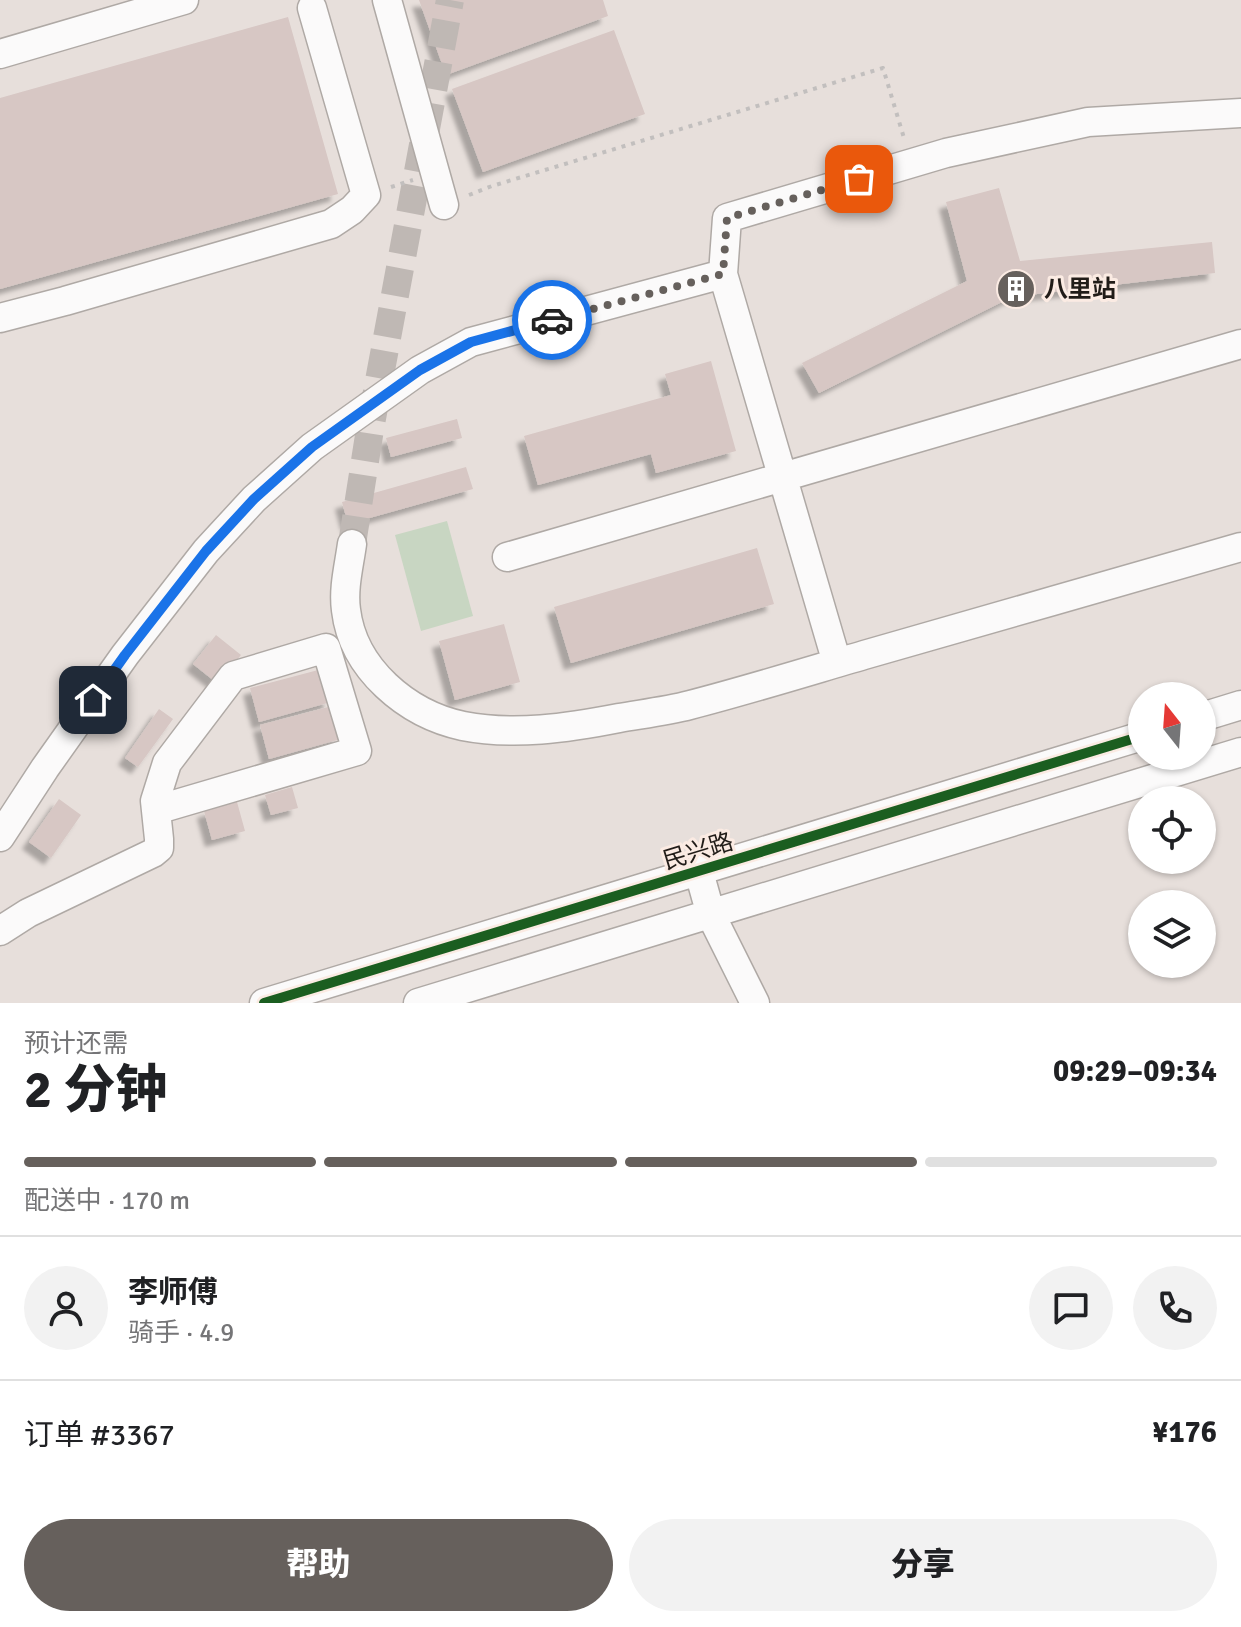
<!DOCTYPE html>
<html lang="zh">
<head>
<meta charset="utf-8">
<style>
  body { margin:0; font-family:Signika,"Noto Sans SC",sans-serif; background:#f2f2f2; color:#202124; height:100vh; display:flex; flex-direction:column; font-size:30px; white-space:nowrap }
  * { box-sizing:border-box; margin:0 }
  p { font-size:26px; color:#757577 }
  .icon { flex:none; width:44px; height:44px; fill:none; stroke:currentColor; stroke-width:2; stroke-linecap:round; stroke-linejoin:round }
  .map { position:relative; height:1003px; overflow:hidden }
  .panel { display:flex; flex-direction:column; background:#fff; flex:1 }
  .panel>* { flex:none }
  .needle { width:52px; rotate:343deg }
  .buttons { position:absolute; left:1128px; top:682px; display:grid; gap:16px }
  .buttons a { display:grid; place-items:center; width:88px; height:88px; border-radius:50%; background:#fff; box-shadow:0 2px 6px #0004; font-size:40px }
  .pin { position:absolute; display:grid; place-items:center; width:68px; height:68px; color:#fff; margin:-34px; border-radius:16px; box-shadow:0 4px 12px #0006 }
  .courier { position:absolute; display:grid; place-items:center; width:80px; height:80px; margin:-40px; border:6px solid #1a73e8; border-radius:50%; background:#fff; color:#222; box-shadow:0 2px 10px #0007 }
  .headline em { font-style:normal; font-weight:800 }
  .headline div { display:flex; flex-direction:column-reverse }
  .headline { display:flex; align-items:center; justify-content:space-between; height:136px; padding:0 24px }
  h1 { font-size:52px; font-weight:800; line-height:60px }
  .bar { display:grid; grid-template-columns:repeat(4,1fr); gap:12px 8px; align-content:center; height:96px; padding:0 24px }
  .bar i { height:10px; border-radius:6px; background:#e0e0e0 }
  .bar .selected { background:#66605c }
  .bar p { grid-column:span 4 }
  .line { display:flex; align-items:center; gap:20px; padding:0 24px; border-top:2px solid #e0e0e0 }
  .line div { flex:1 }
  .round { display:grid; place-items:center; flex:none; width:84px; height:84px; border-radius:42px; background:#f2f2f2 }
  .button { display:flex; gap:16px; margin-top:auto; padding:16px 24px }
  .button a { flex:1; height:92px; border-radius:48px; background:#66605c; color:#fff; font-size:32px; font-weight:800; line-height:92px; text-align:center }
  .button a+a { background:#f2f2f2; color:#202124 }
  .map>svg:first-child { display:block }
</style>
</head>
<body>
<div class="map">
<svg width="1241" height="1003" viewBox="0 0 1241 1003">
  <defs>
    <filter id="shadow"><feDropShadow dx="-7" dy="7" stdDeviation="2" flood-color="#0004"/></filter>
  </defs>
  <rect width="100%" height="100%" fill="#e7dfdb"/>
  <!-- green -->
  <path fill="#c8d6c2" d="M447,521l26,95 -52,15 -26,-96z"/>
  <!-- building -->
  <path fill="#d7c7c4" filter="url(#shadow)" d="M419,0h184l5,16 -162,59z
    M288,17l50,177 -338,95v-191z
    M614,30l31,84 -162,58 -31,-83z
    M999,188l21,73 192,-19 3,31 -203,24 -193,96 -17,-30 165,-82 -21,-79z
    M711,361l25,90 -80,22 -5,-19 -113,31 -14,-49 147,-41 -6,-21z
    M457,419l5,19 -71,19 -5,-19z
    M466,467l7,22 -125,35 -6,-22z
    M757,548l17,56 -203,59 -17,-56z
    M504,624l16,58 -65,18 -16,-59z
    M216,635l25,20 -23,29 -25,-20z
    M322,669l9,33 -72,20 -9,-34z
    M332,706l9,33 -72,20 -9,-34z
    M159,709l14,10 -35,48 -13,-9z
    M292,787l6,21 -27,7 -6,-20z
    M59,799l22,16 -30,43 -22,-16z
    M237,802l8,29 -33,9 -8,-29z"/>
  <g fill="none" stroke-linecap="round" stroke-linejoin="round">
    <!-- minor-tunnel -->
    <path stroke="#bfb8b4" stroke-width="28" stroke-dasharray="28 14" stroke-linecap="butt" d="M352,544l18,-115 80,-429"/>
    <defs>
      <path id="minor" d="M387,0l57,205
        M0,54l184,-54
        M0,318l65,-17 266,-77 21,-14 14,-15 -54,-187
        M352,544c-3,22 -9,44 -6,66 7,59 61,104 117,116 51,10 105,2 156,-8 23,-4 48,-7 71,-13 58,-15 116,-33 174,-50 126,-36 251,-72 377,-108
        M507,557l734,-213
        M837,663l-114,-389 4,-56 219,-65 142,-31 153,-9
        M1202,717l39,-12
        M0,837l45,-69 80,-113 81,-104 48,-52 58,-52 108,-77 51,-28 252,-68
        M699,872l12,43 44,88
        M0,931l28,-18 125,-60 6,-5v-9l-4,-38 12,-38 66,-87 93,-28 31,103 -201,59
        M264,1003l878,-267
        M418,1003l823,-251"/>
    </defs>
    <!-- minor casing -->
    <use href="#minor" stroke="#afa9a5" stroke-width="31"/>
    <!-- path -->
    <path stroke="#c2bfbe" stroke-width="4" stroke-dasharray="4 6" stroke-linecap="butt" d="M391,187l22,-7
      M469,195l23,-9 391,-118 21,70"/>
    <!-- minor -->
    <use href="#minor" stroke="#fbfafa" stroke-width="28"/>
    <defs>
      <path id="cycleway" d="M264,1003l878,-267"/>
    </defs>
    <!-- cycleway casing -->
    <use href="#cycleway" stroke="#fbebe3" stroke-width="15"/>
    <!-- cycleway -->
    <use href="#cycleway" stroke="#1b5e20" stroke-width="10"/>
  </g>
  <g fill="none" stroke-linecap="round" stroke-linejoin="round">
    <!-- done -->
    <path stroke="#66605c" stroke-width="8" stroke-dasharray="0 14.4" d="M552,320l171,-46 4,-56 132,-39"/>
    <!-- route -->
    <path stroke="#1a73e8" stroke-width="10" d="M93,700l32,-45 81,-104 48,-52 58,-52 108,-77 51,-28 81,-22"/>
  </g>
  <!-- icons -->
  <defs>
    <symbol id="building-disc" viewBox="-11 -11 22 22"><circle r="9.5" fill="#66605c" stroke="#fbebe3"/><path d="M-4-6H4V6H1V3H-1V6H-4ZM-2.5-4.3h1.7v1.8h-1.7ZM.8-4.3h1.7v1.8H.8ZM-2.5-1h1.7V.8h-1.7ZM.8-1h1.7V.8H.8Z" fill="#fff"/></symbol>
  </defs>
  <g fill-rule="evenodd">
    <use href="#building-disc" x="994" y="267" width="44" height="44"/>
  </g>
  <g text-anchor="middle" stroke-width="6" stroke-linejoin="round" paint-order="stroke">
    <!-- poi labels -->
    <g font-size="24" font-weight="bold" fill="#211c18" stroke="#fbebe3" text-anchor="start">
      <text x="1044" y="297">八里站</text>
    </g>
    <!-- street labels -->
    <g font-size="24" fill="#211c18" stroke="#fbebe3">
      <text transform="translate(698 851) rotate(-17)" y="8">民兴路</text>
    </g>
  </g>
</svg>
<div class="buttons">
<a><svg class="needle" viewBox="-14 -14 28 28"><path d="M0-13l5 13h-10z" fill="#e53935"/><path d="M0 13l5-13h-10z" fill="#757577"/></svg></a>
<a><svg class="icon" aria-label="locate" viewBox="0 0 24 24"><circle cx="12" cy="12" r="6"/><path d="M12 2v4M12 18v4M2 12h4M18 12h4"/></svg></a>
<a><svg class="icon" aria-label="layers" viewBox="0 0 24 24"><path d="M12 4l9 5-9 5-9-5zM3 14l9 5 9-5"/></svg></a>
</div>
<div class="pin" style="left:859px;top:179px;background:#ea580c"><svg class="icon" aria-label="bag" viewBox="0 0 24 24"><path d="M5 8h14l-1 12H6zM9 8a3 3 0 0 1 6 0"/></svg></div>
<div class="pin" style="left:93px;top:700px;background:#1f2937"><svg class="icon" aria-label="home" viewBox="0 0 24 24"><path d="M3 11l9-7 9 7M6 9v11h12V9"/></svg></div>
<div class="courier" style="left:552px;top:320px"><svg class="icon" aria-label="car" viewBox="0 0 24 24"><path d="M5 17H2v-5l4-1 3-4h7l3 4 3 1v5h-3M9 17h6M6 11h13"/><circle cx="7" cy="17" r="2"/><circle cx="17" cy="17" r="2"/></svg></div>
</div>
<section class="panel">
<div class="headline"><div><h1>2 分钟</h1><p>预计还需</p></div><em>09:29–09:34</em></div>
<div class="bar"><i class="selected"></i><i class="selected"></i><i class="selected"></i><i></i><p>配送中 · 170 m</p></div>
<div class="line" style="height:144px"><a class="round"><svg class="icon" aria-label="person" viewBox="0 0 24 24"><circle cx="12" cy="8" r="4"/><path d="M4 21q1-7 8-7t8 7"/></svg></a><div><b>李师傅</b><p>骑手 · 4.9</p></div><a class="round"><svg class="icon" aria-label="chat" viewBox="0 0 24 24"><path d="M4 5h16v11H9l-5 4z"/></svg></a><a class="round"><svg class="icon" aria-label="phone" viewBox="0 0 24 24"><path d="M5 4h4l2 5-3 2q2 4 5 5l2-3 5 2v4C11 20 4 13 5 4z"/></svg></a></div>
<div class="line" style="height:104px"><div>订单 #3367</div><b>¥176</b></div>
<div class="button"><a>帮助</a><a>分享</a></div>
</section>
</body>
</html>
